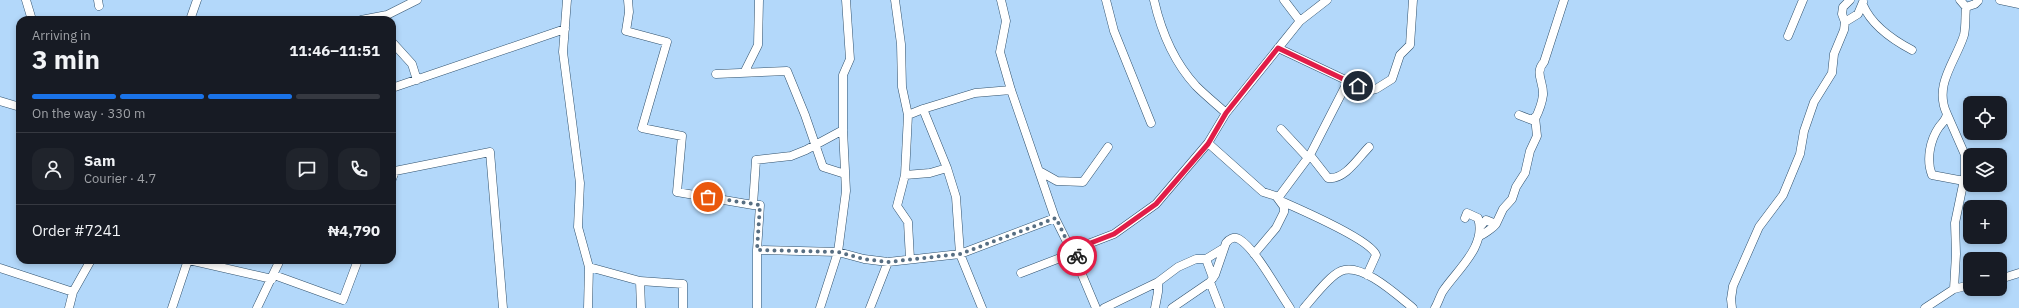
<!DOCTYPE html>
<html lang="en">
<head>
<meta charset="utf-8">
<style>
  body { margin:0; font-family:"IBM Plex Sans",sans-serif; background:#20242c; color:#f1f3f6; height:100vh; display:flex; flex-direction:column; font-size:15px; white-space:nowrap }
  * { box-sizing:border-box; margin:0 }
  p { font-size:13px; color:#9ea1a6 }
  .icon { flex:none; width:22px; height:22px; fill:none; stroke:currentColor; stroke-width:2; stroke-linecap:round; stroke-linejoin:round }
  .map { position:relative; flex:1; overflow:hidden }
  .drawer { position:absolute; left:16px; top:16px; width:380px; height:248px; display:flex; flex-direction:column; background:#171b24; border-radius:12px; box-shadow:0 2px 6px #0003 }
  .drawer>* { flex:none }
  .buttons { position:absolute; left:1963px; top:96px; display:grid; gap:8px }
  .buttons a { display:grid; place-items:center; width:44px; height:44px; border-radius:8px; background:#171b24; box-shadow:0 2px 6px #0003; font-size:20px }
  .pin { position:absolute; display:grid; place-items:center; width:34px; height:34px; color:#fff; margin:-17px; border:2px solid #fff; border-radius:50%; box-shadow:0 1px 4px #0007 }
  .courier { position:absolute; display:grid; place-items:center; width:40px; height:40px; margin:-20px; border:3px solid #e11d48; border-radius:50%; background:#fff; color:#222; box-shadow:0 1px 5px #0007 }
  .headline em { font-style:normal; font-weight:700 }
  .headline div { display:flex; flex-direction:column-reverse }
  .headline { display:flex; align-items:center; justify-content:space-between; height:68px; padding:0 16px }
  h1 { font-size:26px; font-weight:700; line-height:30px }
  .bar { display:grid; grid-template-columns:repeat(4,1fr); gap:6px 4px; align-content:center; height:48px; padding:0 16px }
  .bar i { height:5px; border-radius:3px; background:#363941 }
  .bar .current { background:#1a73e8 }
  .bar p { grid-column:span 4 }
  .line { display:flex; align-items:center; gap:10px; padding:0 16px; border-top:1px solid #363941 }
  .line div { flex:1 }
  .round { display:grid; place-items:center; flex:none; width:42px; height:42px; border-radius:12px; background:#20242c }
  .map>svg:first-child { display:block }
</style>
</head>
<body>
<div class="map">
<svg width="2019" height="308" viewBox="0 0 2019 308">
  <rect width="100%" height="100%" fill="#b3d8fa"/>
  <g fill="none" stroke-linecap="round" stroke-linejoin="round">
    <defs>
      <path id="minor" d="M26,0l6,20
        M98,0l1,6
        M567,0l-4,52 17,131 -2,44 11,40 -1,41
        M628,0l1,12 -3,19 41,11 -25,86 40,8 -5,56 76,13
        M895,0l6,44 1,43 6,28 -3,60 25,-2 17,-5
        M1001,0l5,21 -6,31 11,38 44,128 20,40 21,50
        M1106,0l8,31 37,92
        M1154,0c7,31 20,62 42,86 9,9 20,18 30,27
        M1284,0l16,21
        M1960,0l6,7 9,-3 3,-3
        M2000,0l19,4
        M1863,5c9,21 30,35 49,45
        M190,20l7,-20
        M361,20l26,-5 30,-15
        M1845,22l13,-8 5,-12
        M1788,36l15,-36
        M392,42l20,22 5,16
        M1278,48l91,43 7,-2 16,-10 8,-24 10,-10 3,-45
        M745,71l13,-26 1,-45
        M716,74l71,-3 18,44 18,52 22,7
        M392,88l173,-59
        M0,101l20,6
        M923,109l52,-16 36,-3
        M1947,114l18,41v20l-10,48 1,31 -2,35
        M908,115l15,-6 24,59 9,29 4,57 22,54
        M1535,119c4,-8 7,-16 8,-24 1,-13 -9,-22 1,-33l20,-62
        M1281,129l27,29
        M1208,143l55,49 13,4 8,11v5l-8,16 -22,26
        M1310,155l18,23c17,2 30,-20 41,-31
        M1041,172l16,9 26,1 25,-35
        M905,175l-8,31 11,16 2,37
        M392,179l3,-8 95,-19 13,156
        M1964,181l-32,-6c-6,-15 -2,-35 7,-48 4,-5 7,-7 8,-13 -14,-29 9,-53 17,-79 2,-9 1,-19 2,-28
        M1278,198l32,-43 38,-74
        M1281,201c18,8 90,39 95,54l-9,20
        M1496,224l7,-15 9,-10 4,-12 9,-14 5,-22 7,-15 -2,-19 -3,3 -13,-5
        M1479,236c4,-1 15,-9 17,-12l-10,-4 -6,7
        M757,250l81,2 26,7 24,3 72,-8 95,-36
        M1075,258l13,-14 26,-10 42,-30 52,-61 18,-30 74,-92 27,-21
        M1206,259l7,19
        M189,260l83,19
        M589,267l51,14
        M0,268l73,24
        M1021,273l52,-20
        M274,275l69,25 15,-40
        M2000,279l19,-6
        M1158,282l20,-15 18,-8h10l18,-11
        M1210,282l10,26
        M69,308l4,-16 18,-32
        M172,308l16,-48
        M257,308l23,-48
        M641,308l-1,-27 43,3v24
        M757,308v-58l3,-45h-7l3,-45 35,-4 15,-6 37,-20
        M820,308l18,-56 8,-61 -3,-61v-55l7,-16 -4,-59
        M870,308l18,-46
        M1104,308l54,-26v10l-3,16
        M1172,308l38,-26 5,-7 11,-32c3,-4 8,-7 13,-4 17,10 39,52 51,69
        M1304,308c9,-10 25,-32 37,-37 21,-9 57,25 72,37
        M1435,308c3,-5 5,-12 8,-17 14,-21 44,-45 35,-73l-11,-5 -2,5
        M1732,308l-1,-9 2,-13 26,-59 24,-32 17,-41 4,-23 10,-29 18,-29 2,-19 10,-24 1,-8 -3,-8 1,-7 7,-7
        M1925,308l29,-19 16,-4"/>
    </defs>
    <!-- minor casing -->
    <use href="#minor" stroke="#30516d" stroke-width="9"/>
    <!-- minor -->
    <use href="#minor" stroke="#fff" stroke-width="8"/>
  </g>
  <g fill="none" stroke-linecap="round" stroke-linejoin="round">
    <!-- done -->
    <path stroke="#576e82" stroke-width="4" stroke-dasharray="0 7.2" d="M708,197l52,8 -3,45 81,2 26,7 24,3 72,-8 96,-36 19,40 2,-2"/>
    <!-- route -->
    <path stroke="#e11d48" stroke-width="5" d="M1077,256l11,-12 26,-10 42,-30 52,-60 18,-31 52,-65 80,38"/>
  </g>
</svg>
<div class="buttons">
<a><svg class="icon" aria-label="locate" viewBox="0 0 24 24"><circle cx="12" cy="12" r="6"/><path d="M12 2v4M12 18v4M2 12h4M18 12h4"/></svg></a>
<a><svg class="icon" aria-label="layers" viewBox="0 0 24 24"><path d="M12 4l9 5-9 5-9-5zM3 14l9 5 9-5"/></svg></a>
<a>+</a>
<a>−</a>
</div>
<div class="pin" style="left:708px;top:197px;background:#ea580c"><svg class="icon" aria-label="bag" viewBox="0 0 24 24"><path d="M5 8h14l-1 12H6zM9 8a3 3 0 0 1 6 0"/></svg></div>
<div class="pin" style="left:1358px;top:86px;background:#1f2937"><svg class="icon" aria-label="home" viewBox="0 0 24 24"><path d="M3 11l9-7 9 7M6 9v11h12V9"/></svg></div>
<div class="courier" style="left:1077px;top:256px"><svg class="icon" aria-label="bike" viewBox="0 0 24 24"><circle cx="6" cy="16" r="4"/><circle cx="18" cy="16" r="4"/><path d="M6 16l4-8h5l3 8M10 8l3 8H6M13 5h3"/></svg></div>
<section class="drawer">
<div class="headline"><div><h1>3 min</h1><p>Arriving in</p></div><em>11:46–11:51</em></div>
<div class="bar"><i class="current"></i><i class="current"></i><i class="current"></i><i></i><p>On the way · 330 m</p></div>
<div class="line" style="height:72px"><a class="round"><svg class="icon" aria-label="person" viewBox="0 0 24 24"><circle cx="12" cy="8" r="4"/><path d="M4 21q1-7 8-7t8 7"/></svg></a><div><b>Sam</b><p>Courier · 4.7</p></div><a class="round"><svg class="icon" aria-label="chat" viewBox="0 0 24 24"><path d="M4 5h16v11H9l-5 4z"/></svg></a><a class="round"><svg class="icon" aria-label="phone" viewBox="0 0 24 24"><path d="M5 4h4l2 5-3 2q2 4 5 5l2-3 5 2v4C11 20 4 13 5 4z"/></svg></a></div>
<div class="line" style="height:52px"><div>Order #7241</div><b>₦4,790</b></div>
</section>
</div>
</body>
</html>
